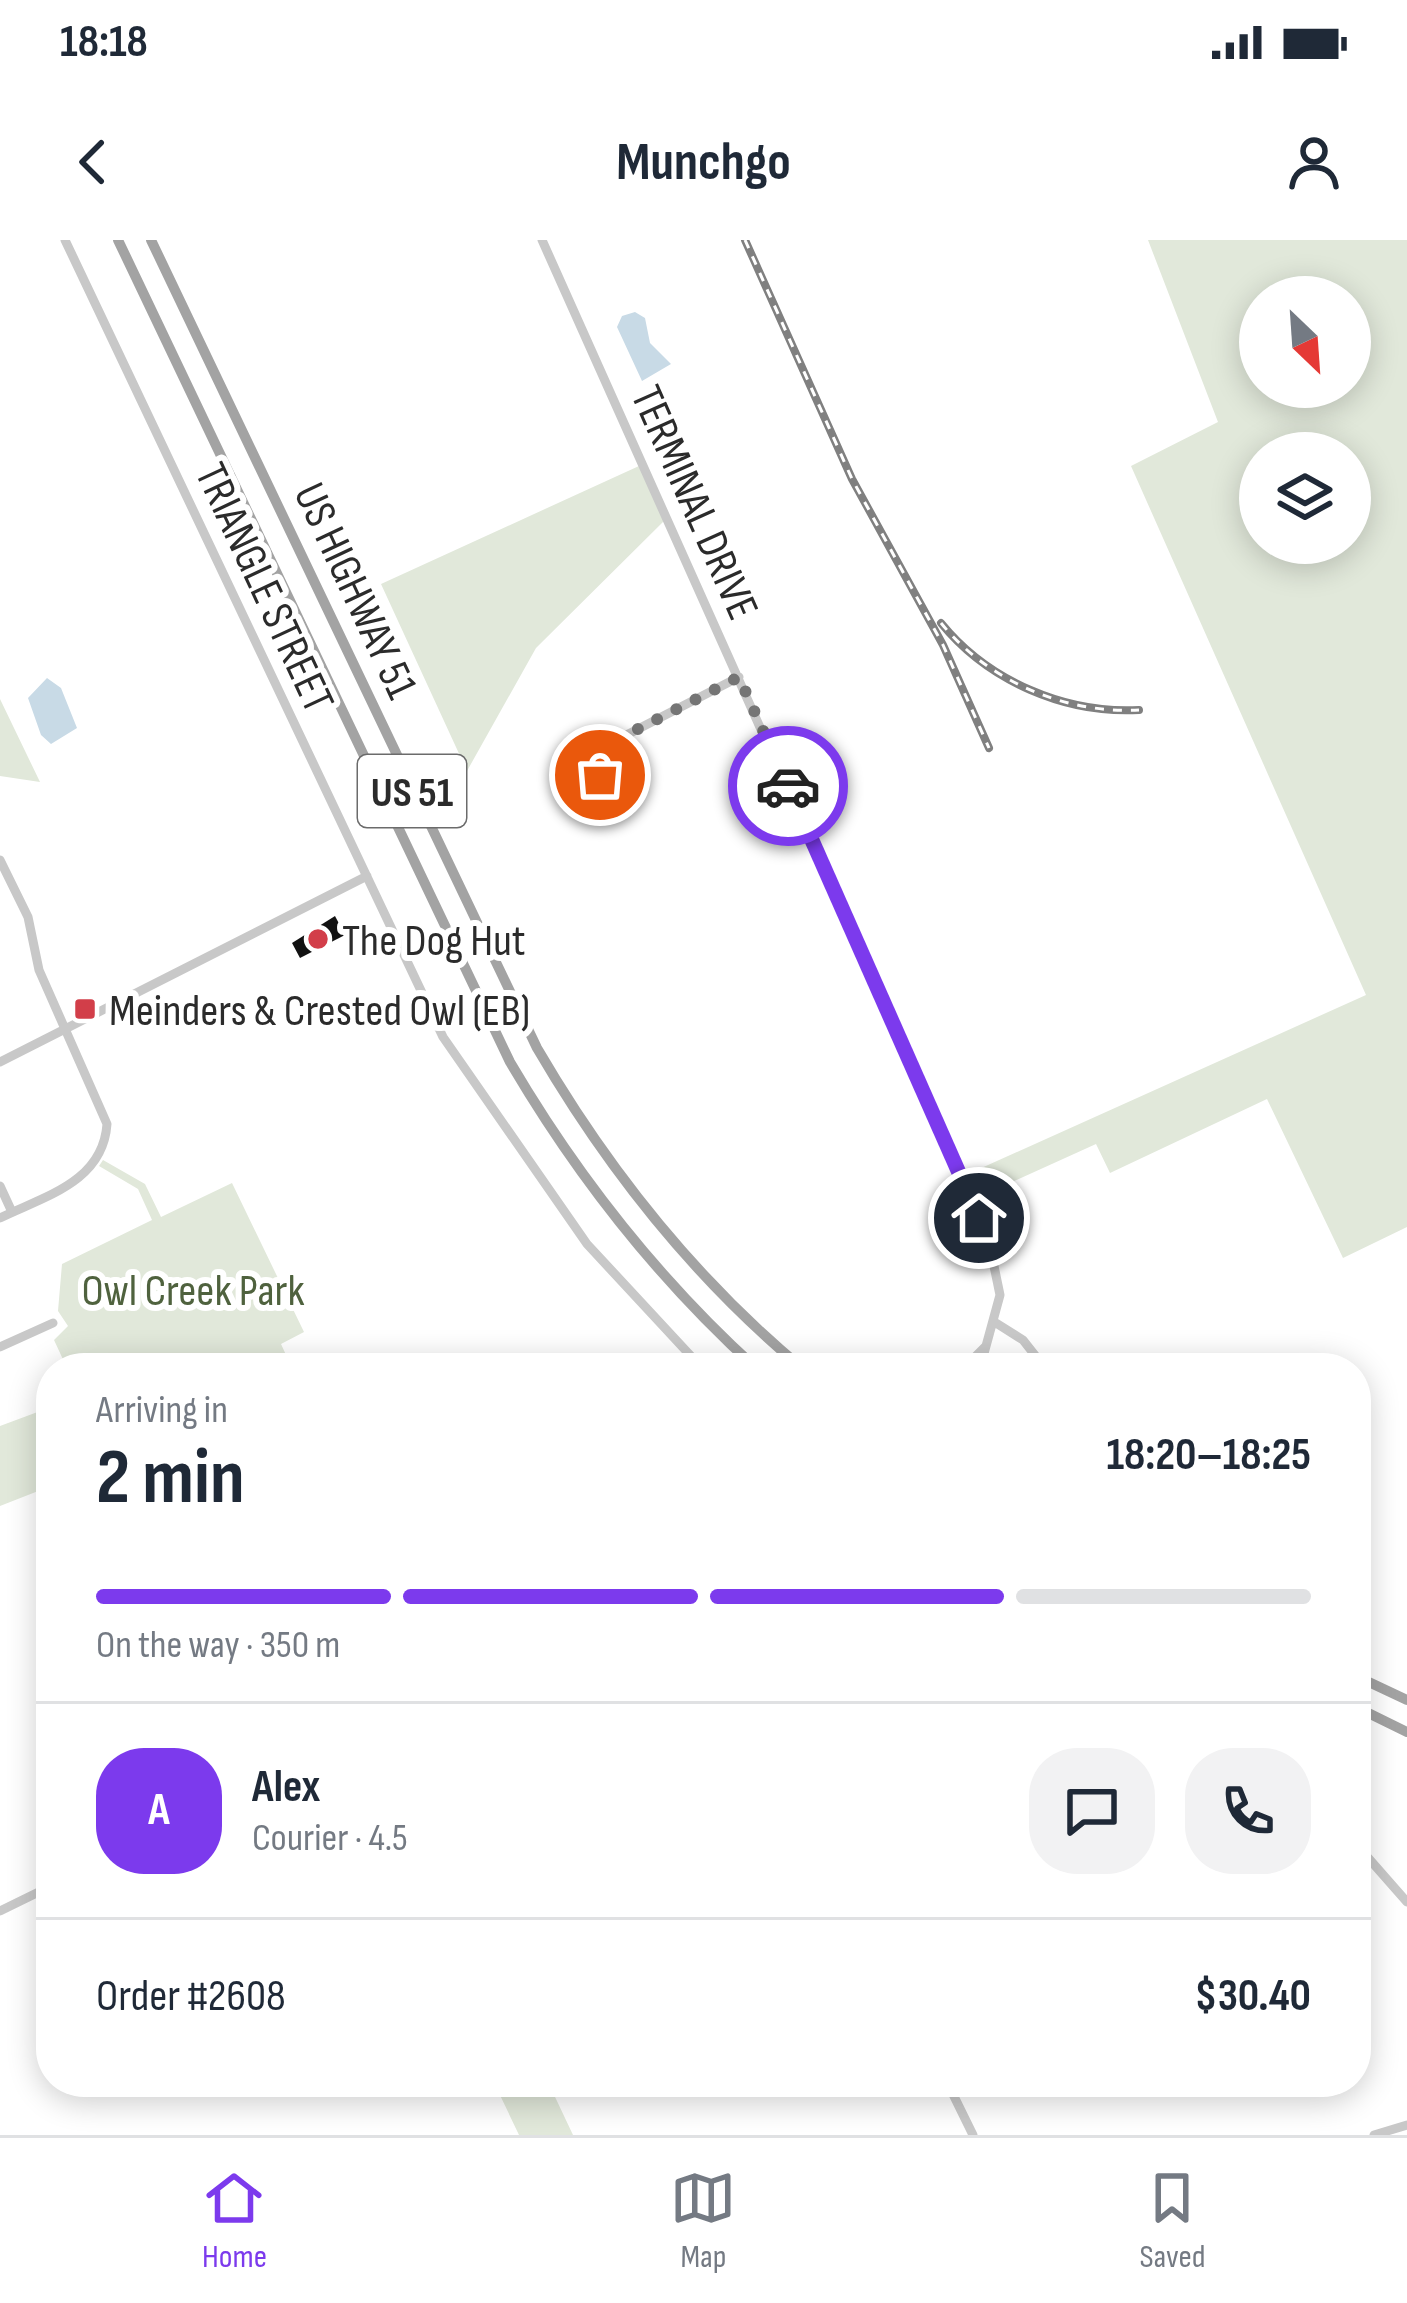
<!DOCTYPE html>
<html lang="en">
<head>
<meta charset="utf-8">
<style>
  body { margin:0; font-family:"Sofia Sans Condensed",sans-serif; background:#f2f2f3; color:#1f2937; height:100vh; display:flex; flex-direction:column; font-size:45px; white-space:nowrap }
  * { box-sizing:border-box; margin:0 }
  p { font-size:39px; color:#747a83 }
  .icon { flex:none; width:66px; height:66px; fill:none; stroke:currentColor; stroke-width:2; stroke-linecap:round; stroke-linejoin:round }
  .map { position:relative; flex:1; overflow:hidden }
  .details { position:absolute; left:36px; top:1113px; width:1335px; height:744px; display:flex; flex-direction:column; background:#fff; border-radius:48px; box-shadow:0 6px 30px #0003 }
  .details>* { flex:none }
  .needle { width:78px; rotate:155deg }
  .controls { position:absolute; left:1239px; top:36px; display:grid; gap:24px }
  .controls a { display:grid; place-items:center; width:132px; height:132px; border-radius:50%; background:#fff; box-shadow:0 6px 30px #0003; font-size:60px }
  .pin { position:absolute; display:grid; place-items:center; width:102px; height:102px; color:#fff; margin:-51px; border:6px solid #fff; border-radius:50%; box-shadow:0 3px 12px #0007 }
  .courier { position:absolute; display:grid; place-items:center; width:120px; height:120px; margin:-60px; border:9px solid #7c3aed; border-radius:50%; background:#fff; color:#222; box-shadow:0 3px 15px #0007 }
  .headline em { font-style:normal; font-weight:700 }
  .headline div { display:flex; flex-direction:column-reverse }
  .headline { display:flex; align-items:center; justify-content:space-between; height:204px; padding:0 60px }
  h1 { font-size:78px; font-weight:700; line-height:90px }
  .bar { display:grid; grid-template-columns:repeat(4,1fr); gap:18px 12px; align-content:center; height:144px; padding:0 60px }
  .bar i { height:15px; border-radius:9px; background:#e0e1e3 }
  .bar .current { background:#7c3aed }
  .bar p { grid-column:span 4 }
  .line { display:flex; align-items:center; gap:30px; padding:0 60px; border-top:3px solid #e0e1e3 }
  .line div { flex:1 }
  .round { display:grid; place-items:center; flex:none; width:126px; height:126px; border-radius:48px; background:#f2f2f3 }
  .status { display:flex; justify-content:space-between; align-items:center; height:84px; padding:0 60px; background:#fff; direction:ltr }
  .status svg { height:33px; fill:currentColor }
  header { display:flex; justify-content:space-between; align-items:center; height:156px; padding:0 60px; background:#fff; font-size:54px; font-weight:700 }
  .menu { display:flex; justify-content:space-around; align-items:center; height:168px; border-top:3px solid #e0e1e3; background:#fff; font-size:33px; color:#747a83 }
  .menu a { display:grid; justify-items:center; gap:6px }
  .menu .current { color:#7c3aed }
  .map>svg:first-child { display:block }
</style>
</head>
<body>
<div class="status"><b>18:18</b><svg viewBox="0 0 49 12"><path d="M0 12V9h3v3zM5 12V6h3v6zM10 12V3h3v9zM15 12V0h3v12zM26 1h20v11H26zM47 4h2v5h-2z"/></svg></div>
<header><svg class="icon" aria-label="back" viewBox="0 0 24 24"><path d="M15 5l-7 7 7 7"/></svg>Munchgo<svg class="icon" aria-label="person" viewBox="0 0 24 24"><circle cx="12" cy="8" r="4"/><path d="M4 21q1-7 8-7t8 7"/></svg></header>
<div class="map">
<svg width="1407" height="1895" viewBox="0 0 1407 1895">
  <rect width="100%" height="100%" fill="#fff"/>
  <!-- green -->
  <path fill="#e1e8da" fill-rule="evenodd" d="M1148,0h259v987l-64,31 -76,-159 -157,74 -14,-29 -117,53 -11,-23 398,-179 -235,-529 87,-44zM1260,57h90v90h-90zM1260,213h90v90h-90z
    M639,226l25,55 -128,127 -69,123 -86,-187z
    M0,459l40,83 -40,-6z
    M103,920l42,24 16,33 71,-34 72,149 -23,12 11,24h-225l-13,-28 14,-14 -10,-15 4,-47 90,-44 -14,-31 -39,-23z
    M51,1167v79l-51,20v-80z
    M501,1842h47l25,53h-54l-20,-42z"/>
  <!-- water -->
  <path fill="#c8dae6" d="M635,72l10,6 5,25 21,21 -29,17 -25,-54 5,-11z
    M47,438l14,10 16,40 -26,16 -10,-9 -13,-37z"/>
  <!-- building -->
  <path fill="#121212" d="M335,676l10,19 -45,23 -8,-15z"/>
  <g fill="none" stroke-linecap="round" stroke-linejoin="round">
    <!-- minor -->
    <path stroke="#c8c8c8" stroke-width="9" d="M65,0l378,797 144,207 115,124
      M542,0l446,997 12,58 -20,73
      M603,566l-2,-51 8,-11 130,-67
      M0,620l28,57 11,53 68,154c-4,58 -62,72 -107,94
      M0,822l367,-186
      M0,946l12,26
      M996,1083l27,17 22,28
      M0,1107l53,-24
      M964,1128l22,-22
      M1356,1604l51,58
      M0,1671l51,-25
      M947,1842l26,53
      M1374,1895l33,-10"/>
    <!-- major -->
    <path stroke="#a3a3a3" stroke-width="10" d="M118,0l392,822c67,114 148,217 246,306
      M151,0l386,808c70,120 157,230 265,320
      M1356,1436l51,24
      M1356,1467l51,25"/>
    <defs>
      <path id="rail" d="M745,0l107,239 91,166 46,103
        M941,383c47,58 124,91 198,87"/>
    </defs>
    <!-- rail casing -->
    <use href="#rail" stroke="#808080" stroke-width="8"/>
    <!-- rail -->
    <use href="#rail" stroke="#fff" stroke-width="3" stroke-dasharray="9" stroke-linecap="butt"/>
  </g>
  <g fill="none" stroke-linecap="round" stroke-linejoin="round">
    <!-- done -->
    <path stroke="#757575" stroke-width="12" stroke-dasharray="0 21.6" d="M600,535l9,-31 130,-67 49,109"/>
    <!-- route -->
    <path stroke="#7c3aed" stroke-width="15" d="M788,546l191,432"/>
  </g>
  <!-- markers -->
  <g fill="#d23e49" stroke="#fff" stroke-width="4.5">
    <circle cx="318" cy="699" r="12"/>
    <rect x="73" y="757" width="24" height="24" rx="6"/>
  </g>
  <g text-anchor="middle" stroke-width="12" stroke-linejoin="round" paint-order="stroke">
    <!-- shield labels -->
    <rect fill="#fff" stroke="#6b6b6b" stroke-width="3" x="358" y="515" width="108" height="72" rx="9"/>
    <g font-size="42" font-weight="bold" fill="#2b2b2b">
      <text x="412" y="566">US 51</text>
    </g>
    <!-- street labels -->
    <g font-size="45" fill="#2b2b2b" stroke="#fff">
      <text transform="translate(696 262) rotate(66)" y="16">TERMINAL DRIVE</text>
      <text transform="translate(266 347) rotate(65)" y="16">TRIANGLE STREET</text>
      <text transform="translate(357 350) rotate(65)" y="16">US HIGHWAY 51</text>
    </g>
    <!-- poi labels -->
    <g font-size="45" fill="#2b2b2b" stroke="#fff" text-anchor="start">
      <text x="342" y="715">The Dog Hut</text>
      <text x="109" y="785">Meinders &amp; Crested Owl (EB)</text>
    </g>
    <!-- park labels -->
    <g font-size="45" fill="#4f623e" stroke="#fff">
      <text x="193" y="1065">Owl Creek Park</text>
    </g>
  </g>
</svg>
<div class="controls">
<a><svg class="needle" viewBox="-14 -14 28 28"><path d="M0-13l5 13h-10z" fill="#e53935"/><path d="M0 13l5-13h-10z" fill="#747a83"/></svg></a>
<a><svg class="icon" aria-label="layers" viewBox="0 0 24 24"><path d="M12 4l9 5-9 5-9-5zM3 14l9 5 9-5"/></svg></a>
</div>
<div class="pin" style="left:600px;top:535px;background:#ea580c"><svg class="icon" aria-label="bag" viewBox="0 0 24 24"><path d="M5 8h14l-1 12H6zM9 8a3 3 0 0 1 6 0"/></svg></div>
<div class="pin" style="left:979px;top:978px;background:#1f2937"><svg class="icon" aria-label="home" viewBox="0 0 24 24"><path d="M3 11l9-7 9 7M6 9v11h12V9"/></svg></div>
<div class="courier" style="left:788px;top:546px"><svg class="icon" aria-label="car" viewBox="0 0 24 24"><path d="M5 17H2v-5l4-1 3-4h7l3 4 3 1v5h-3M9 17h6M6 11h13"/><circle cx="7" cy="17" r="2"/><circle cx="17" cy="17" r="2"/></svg></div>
<section class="details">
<div class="headline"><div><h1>2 min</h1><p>Arriving in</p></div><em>18:20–18:25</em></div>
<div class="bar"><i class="current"></i><i class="current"></i><i class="current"></i><i></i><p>On the way · 350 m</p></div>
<div class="line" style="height:216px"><b class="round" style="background:#7c3aed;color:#fff">A</b><div><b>Alex</b><p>Courier · 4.5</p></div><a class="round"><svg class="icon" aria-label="chat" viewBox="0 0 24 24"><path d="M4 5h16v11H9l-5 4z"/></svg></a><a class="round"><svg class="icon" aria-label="phone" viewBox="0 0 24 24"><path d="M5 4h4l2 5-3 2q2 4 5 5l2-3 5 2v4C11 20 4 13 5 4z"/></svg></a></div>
<div class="line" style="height:156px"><div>Order #2608</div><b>$30.40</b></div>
</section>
</div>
<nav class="menu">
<a class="current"><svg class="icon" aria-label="home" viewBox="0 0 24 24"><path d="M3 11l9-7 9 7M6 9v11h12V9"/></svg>Home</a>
<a><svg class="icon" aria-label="map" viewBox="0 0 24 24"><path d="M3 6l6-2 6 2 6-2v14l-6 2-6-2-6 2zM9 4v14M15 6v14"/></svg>Map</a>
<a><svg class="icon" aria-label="saved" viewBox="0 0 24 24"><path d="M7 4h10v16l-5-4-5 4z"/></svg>Saved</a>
</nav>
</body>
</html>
